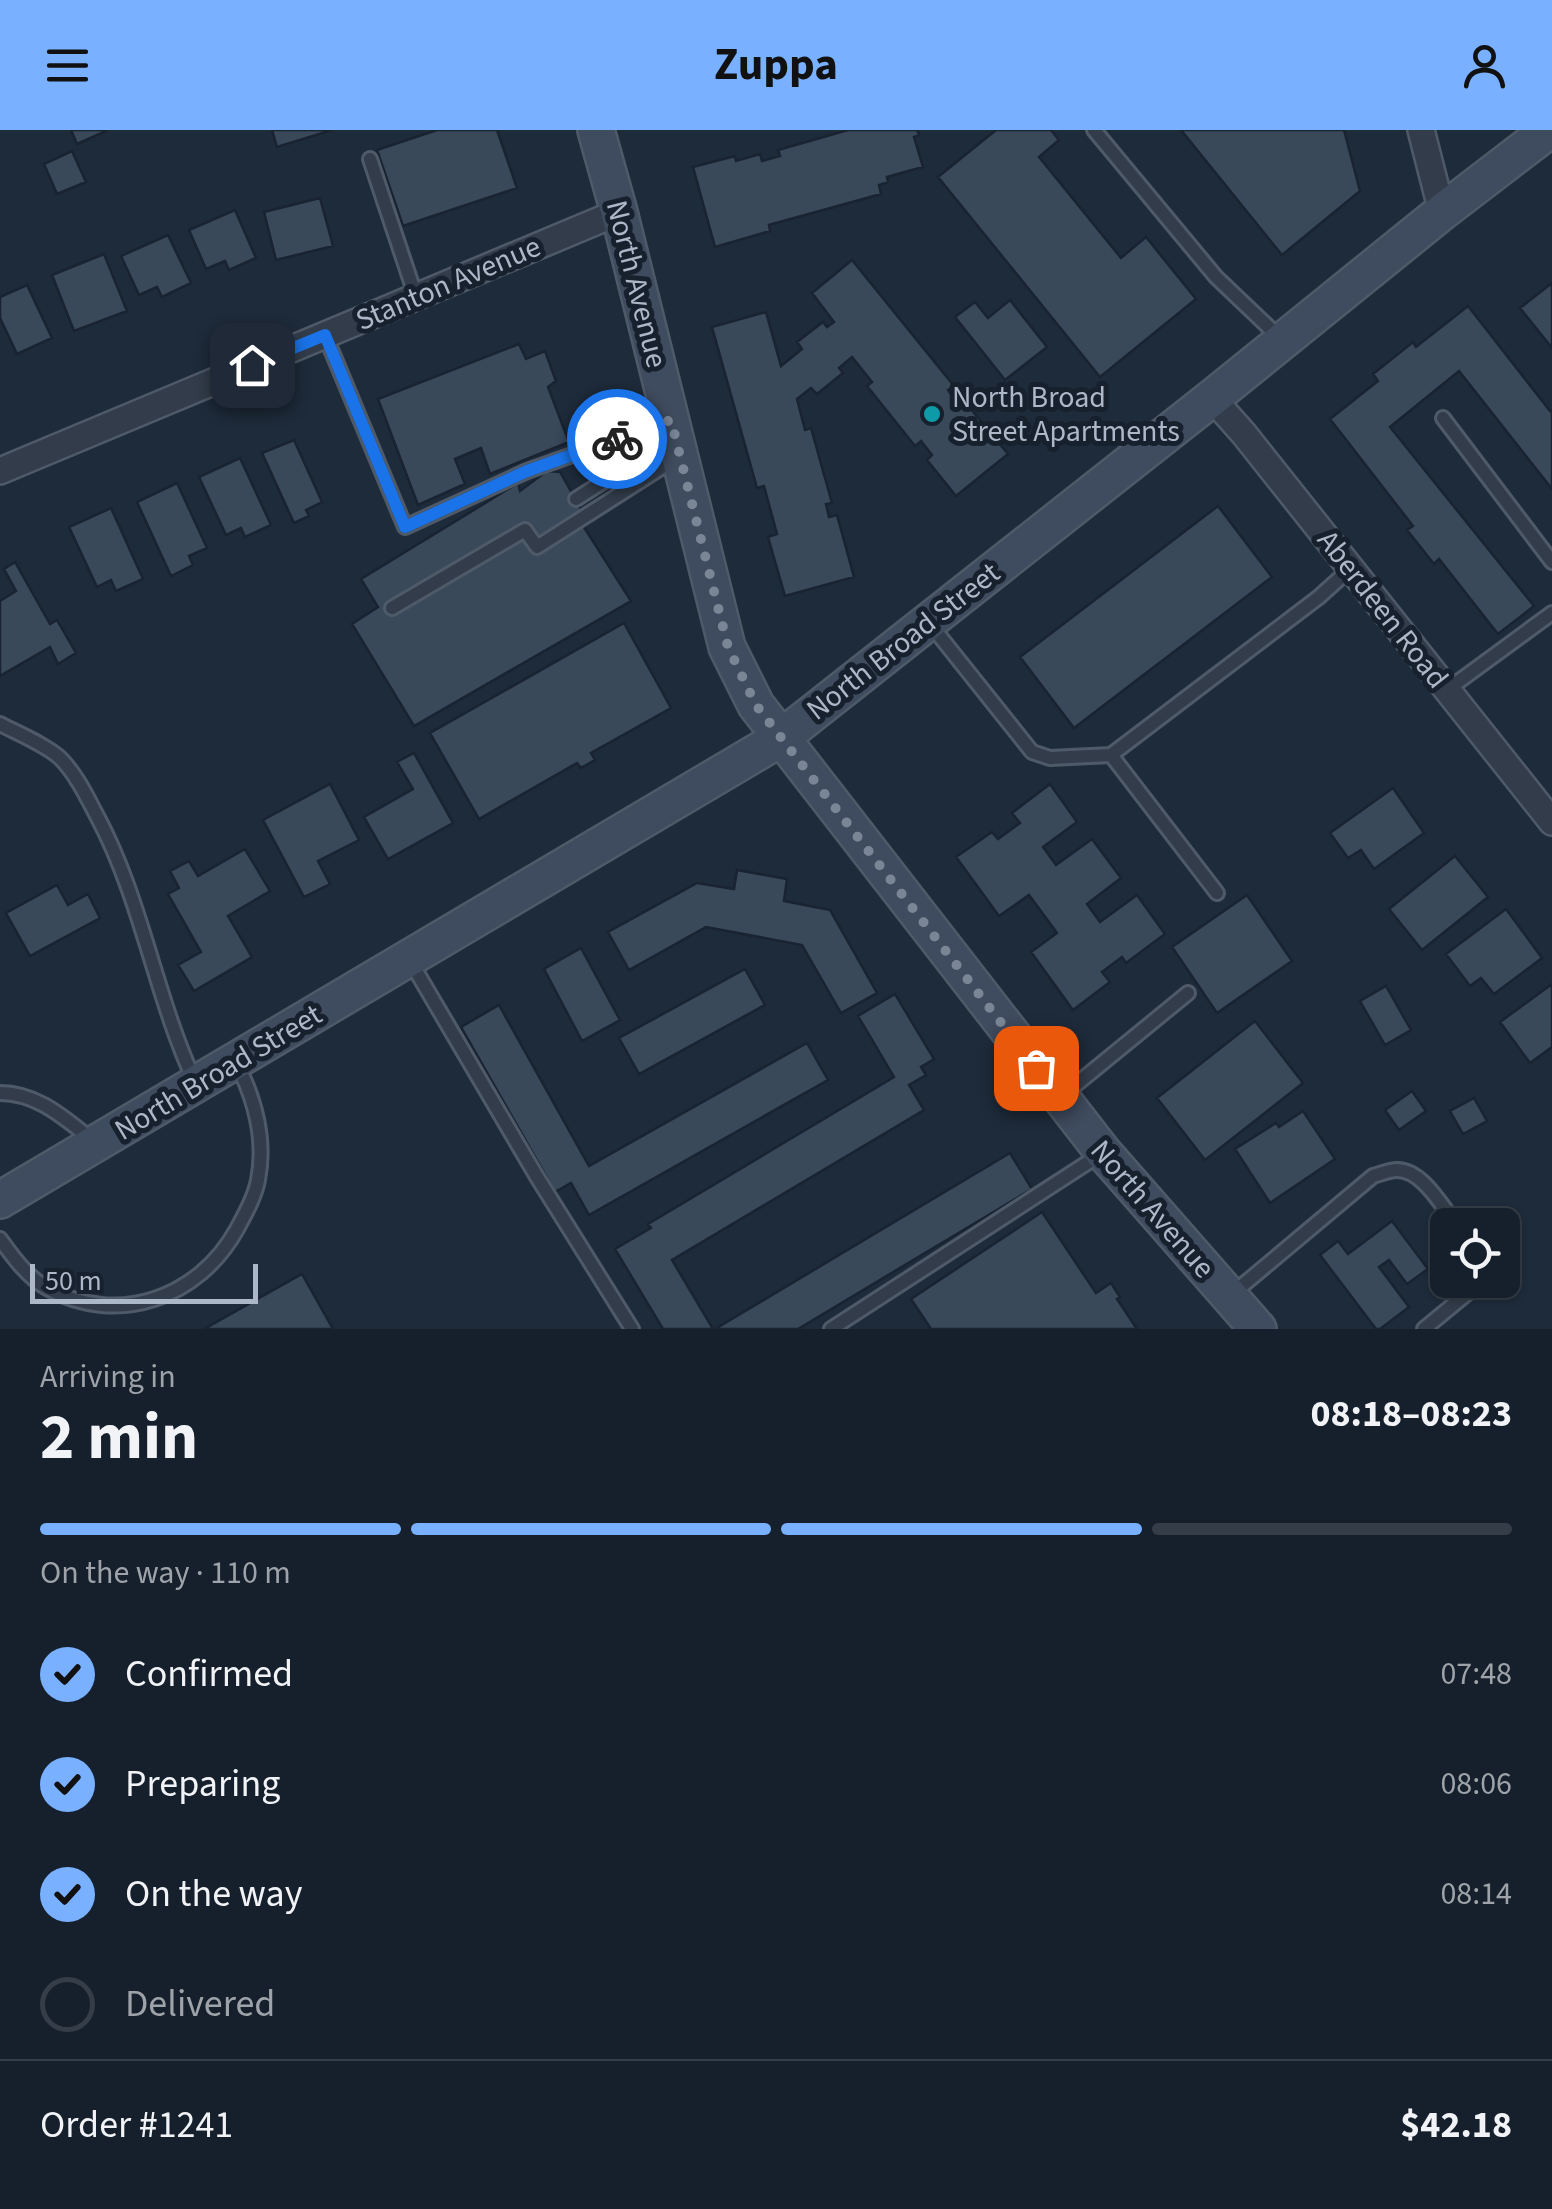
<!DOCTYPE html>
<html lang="en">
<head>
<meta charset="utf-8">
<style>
  body { margin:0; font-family:"Source Sans 3",sans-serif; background:#1f2834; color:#f1f3f6; height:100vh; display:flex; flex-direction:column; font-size:38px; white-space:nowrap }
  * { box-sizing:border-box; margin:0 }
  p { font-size:32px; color:#9ea3a9 }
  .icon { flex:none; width:55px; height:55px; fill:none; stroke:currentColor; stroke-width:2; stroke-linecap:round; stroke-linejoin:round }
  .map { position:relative; height:1199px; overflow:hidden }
  .drawer { display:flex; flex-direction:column; background:#16202c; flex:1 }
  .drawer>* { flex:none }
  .controls { position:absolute; left:1430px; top:1078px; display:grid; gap:20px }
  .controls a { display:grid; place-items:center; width:90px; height:90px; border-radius:15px; background:#16202c; box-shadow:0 2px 8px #0004,0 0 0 2px #353e48; font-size:50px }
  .scale { position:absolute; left:30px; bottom:25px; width:228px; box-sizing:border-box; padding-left:10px; border:5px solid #acb7c7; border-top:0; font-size:28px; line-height:35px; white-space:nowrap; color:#acb7c7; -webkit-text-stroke:8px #17212e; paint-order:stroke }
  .pin { position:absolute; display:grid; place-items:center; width:85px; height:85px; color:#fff; margin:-42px; border-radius:20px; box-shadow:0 5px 15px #0006 }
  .courier { position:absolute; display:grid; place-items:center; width:100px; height:100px; margin:-50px; border:8px solid #1a73e8; border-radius:50%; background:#fff; color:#222; box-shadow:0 2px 12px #0007 }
  .overview em { font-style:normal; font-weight:700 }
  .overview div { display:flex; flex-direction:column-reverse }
  .overview { display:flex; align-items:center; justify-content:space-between; height:170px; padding:0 40px }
  h1 { font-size:65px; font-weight:700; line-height:75px }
  .bar { display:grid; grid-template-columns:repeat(4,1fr); gap:15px 10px; align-content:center; height:120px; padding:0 40px }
  .bar i { height:12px; border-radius:8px; background:#353e48 }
  .bar .selected { background:#79b0ff }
  .bar p { grid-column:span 4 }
  .line { display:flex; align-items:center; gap:25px; padding:0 40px; border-top:2px solid #353e48 }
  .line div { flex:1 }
  ol { padding:0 40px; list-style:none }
  li { display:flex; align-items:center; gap:30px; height:110px }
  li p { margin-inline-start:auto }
  li .icon { padding:10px; border-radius:50%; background:#79b0ff; color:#111; stroke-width:4 }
  li:last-child { color:#9ea3a9 }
  li i { width:55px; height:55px; border:5px solid #353e48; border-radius:50% }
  header { display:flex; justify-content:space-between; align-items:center; height:130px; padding:0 40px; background:#79b0ff; color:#111; font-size:45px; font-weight:700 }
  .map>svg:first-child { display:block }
</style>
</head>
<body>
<header><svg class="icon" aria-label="menu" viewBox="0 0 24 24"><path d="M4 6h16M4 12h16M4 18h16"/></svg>Zuppa<svg class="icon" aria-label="person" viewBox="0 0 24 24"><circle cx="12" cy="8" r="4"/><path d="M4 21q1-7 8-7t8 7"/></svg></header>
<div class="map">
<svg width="1552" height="1199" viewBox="0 0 1552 1199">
  <rect width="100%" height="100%" fill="#1e2b3a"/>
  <!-- building -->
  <path fill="#39495a" stroke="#192331" stroke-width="2.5" d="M71,0h34l1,1 -29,13z
    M272,0h60l-55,17z
    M437,0h60l20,58 -114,38 -26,-76z
    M848,0h69l2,5 -5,2 9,30 -36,10 1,5 -9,3 2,9 -112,31 1,6 -55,16 -22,-80 42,-11 1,5 24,-7 2,7 18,-5 -2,-6z
    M996,0h55l8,10 -20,17 82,101 25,-21 50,62 -96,78 -162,-200z
    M1181,0h163l16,61 -78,64z
    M72,21l14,31 -29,12 -13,-30z
    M320,68l13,48 -57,14 -12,-48z
    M235,80l21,48 -27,12 -4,-9 -19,8 -17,-39z
    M168,105l23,48 -29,14 -5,-10 -18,8 -18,-39z
    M104,124l23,57 -53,20 -22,-56z
    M852,130l102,126 -6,4 7,9 5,-3 48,58 -52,42 -29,-36 5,-5 -11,-14 -6,5 -48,-60 5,-4 -20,-25 -13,11 4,5 -26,21 -6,-6 -14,11 8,31 6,-2 21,75 -6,1 3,13 8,-2 17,62 -69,19 -17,-59 9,-3 -13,-48 -7,2 -45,-161 54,-15 15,54 21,-17 -5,-7 26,-20 4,5 7,-5 -22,-29z
    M1552,153v65l-32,-40z
    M27,155l25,53 -35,16 -17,-36v-21z
    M1010,170l37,47 -42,33 -50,-63 20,-15 13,16z
    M1468,176l82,105 2,-1v79l-93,-118 -69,56 144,179 -36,28 -59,-75 -5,5 -27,-34 6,-4 -83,-107 48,-38 -5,-7 40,-32 3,5z
    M519,214l7,15 19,-8 11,30 -8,6 21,55 -79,32 -9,-26 -26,11 10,25 -47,21 -40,-106z
    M294,310l28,62 -16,8 3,6 -15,7 -32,-70z
    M240,328l31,67 -26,12 -4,-9 -15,7 -27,-58z
    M547,341l13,1 25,44 -3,8 49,77 -217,125 -62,-102 26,-17 -17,-28 157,-96 2,8z
    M177,353l30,65 -18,8 4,9 -22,11 -34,-74z
    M1218,376l54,71 -198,151 -54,-71z
    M111,378l32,71 -27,12 -5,-11 -14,7 -28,-60z
    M15,432l35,62 7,-4 19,33 -18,11 -8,-17 -50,29v-75l16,-10 -12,-22z
    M624,493l47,85 -80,45 4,7 -14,8 -4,-5 -98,56 -49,-86z
    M414,623l39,70 -65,36 -24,-42 49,-28 -16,-27z
    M330,654l29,56 -41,21 12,23 -26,13 -41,-77z
    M1050,654l27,38 -34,25 13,18 36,-26 29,39 -34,26 13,18 37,-27 28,39 -39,29 -4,-6 -20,15 8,10 -37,28 -42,-58 26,-19 -28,-38 -30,21 -43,-59 36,-25 6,7 22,-16 -8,-10z
    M1393,658l31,45 -50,36 -13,-19 -13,8 -18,-25z
    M245,719l25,42 -42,25 24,41 -58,34 -16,-26 23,-13 -33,-58 11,-6 -9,-17 19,-10 9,15z
    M1455,726l33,41 -66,53 -33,-41z
    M737,740l50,9 -3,22 46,9 47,83 -36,20 -39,-68 -96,-18 -77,43 -21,-38 89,-49 37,6z
    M57,755l11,20 20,-11 12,24 -70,38 -24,-43z
    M1247,765l45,66 -75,52 -45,-66z
    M1506,779l36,49 -48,36 -13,-16 -11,8 -24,-32z
    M581,818l39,72 -38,21 -38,-72z
    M745,839l20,36 -126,69 -20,-36z
    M1552,854v63l-22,16 -30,-41z
    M1386,856l25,44 -26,15 -25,-44z
    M895,864l39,65 -13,8 5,8 -17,10 15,25 -252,150 41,69h-50l-48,-80 36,-21 -3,-4 246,-147 -36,-61z
    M499,875l90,161 218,-123 21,37 -239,135 -18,-32 -16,9 -94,-165z
    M1255,891l48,62 -98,77 -48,-62z
    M1412,961l14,20 -27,19 -14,-20z
    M1474,968l13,23 -24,13 -13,-23z
    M1303,981l32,48 -65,44 -35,-54 41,-26 3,4z
    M1010,1023l22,36 -234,140h-83z
    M1042,1082l54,81 15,-10 9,14 -3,2 20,30h-206l-20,-30z
    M1392,1091l36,48 -21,15 -18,-24 -10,7 30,40 -29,22h-4l-56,-74 18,-14 10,13z
    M302,1144l31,55h-129z"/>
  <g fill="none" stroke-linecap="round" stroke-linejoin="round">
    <defs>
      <path id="service" d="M1094,0l122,147 64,61
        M370,29l46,138
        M325,205l80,192 122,-56 141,-50
        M1443,288l109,144
        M576,369l97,-62
        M392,478l133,-78 12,17 141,-90
        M930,494l102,128 18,6 61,-3
        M1447,560l105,-77
        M0,594c17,9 46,21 60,34 16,16 27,39 37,58 45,84 58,180 98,266
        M1217,763l-106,-138 208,-158 31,-28
        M409,829l128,218 95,152
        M0,963c39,0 66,27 95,49
        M1062,966l126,-103
        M0,1109c13,18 28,39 47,49 71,39 152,10 190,-59 8,-15 18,-32 21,-49 8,-41 -3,-81 -22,-118
        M1231,1165l142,-119c8,-2 16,-6 24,-6 26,0 45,37 60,55
        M831,1199l270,-175
        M1424,1199l46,-38 7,-11"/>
      <path id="minor" d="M1421,0l21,82
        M1212,268l32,36 308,388
        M0,341l619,-259"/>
      <path id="secondary" d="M596,0l23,82 108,435 29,58 347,447 155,177
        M0,1070l781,-462 431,-340 230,-186 107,-82"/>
    </defs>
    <!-- service casing -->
    <use href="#service" stroke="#4f5a68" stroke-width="18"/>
    <!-- minor casing -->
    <use href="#minor" stroke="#4f5a68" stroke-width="30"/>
    <!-- secondary casing -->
    <use href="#secondary" stroke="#4f5a68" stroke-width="40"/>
    <!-- service -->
    <use href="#service" stroke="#323c4a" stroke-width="12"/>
    <!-- minor -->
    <use href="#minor" stroke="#323c4a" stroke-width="25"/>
    <!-- secondary -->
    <use href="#secondary" stroke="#3f4b5e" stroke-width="35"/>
  </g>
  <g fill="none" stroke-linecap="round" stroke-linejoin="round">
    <!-- done -->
    <path stroke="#7a8696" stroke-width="10" stroke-dasharray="0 18" d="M617,309l54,-19 57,227 28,58 280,363"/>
    <!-- route -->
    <path stroke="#1a73e8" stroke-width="12" d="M252,235l73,-30 80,192 122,-56 90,-32"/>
  </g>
  <!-- markers -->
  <circle fill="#0f9aa8" stroke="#17212e" stroke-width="4" cx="932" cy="284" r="10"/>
  <g text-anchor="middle" stroke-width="10" stroke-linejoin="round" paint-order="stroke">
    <!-- street labels -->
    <g font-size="30" fill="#acb7c7" stroke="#17212e">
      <text transform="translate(448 153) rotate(-23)" y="10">Stanton Avenue</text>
      <text transform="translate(637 154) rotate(76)" y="10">North Avenue</text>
      <text transform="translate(1383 479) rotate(52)" y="10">Aberdeen Road</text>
      <text transform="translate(903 511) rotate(-38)" y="10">North Broad Street</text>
      <text transform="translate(218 942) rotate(-31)" y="10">North Broad Street</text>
      <text transform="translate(1153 1079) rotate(49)" y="10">North Avenue</text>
    </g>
    <!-- poi labels -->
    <g font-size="30" fill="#acb7c7" stroke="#17212e" text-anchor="start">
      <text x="952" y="277">North Broad<tspan x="952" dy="34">Street Apartments</tspan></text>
    </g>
  </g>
</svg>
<div class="controls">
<a><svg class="icon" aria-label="locate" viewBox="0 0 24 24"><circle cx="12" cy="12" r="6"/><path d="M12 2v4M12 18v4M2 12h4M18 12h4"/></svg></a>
</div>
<div class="scale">50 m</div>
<div class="pin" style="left:1036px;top:938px;background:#ea580c"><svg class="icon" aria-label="bag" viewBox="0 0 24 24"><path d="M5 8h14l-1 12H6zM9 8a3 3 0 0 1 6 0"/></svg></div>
<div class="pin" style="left:252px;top:235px;background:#1f2937"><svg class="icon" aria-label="home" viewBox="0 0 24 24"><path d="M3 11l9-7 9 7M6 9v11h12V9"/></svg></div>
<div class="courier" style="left:617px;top:309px"><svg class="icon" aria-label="bike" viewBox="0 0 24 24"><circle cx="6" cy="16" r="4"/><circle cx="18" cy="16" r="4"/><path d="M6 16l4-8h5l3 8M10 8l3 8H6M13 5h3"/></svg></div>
</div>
<section class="drawer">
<div class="overview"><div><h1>2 min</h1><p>Arriving in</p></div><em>08:18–08:23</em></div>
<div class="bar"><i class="selected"></i><i class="selected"></i><i class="selected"></i><i></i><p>On the way · 110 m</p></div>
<ol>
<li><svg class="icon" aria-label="check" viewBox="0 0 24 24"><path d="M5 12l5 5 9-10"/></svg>Confirmed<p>07:48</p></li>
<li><svg class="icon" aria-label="check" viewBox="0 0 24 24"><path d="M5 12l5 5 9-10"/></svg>Preparing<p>08:06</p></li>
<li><svg class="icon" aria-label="check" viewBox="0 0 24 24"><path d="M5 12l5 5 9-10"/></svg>On the way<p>08:14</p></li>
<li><i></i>Delivered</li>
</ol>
<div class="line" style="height:130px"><div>Order #1241</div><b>$42.18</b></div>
</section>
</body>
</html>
